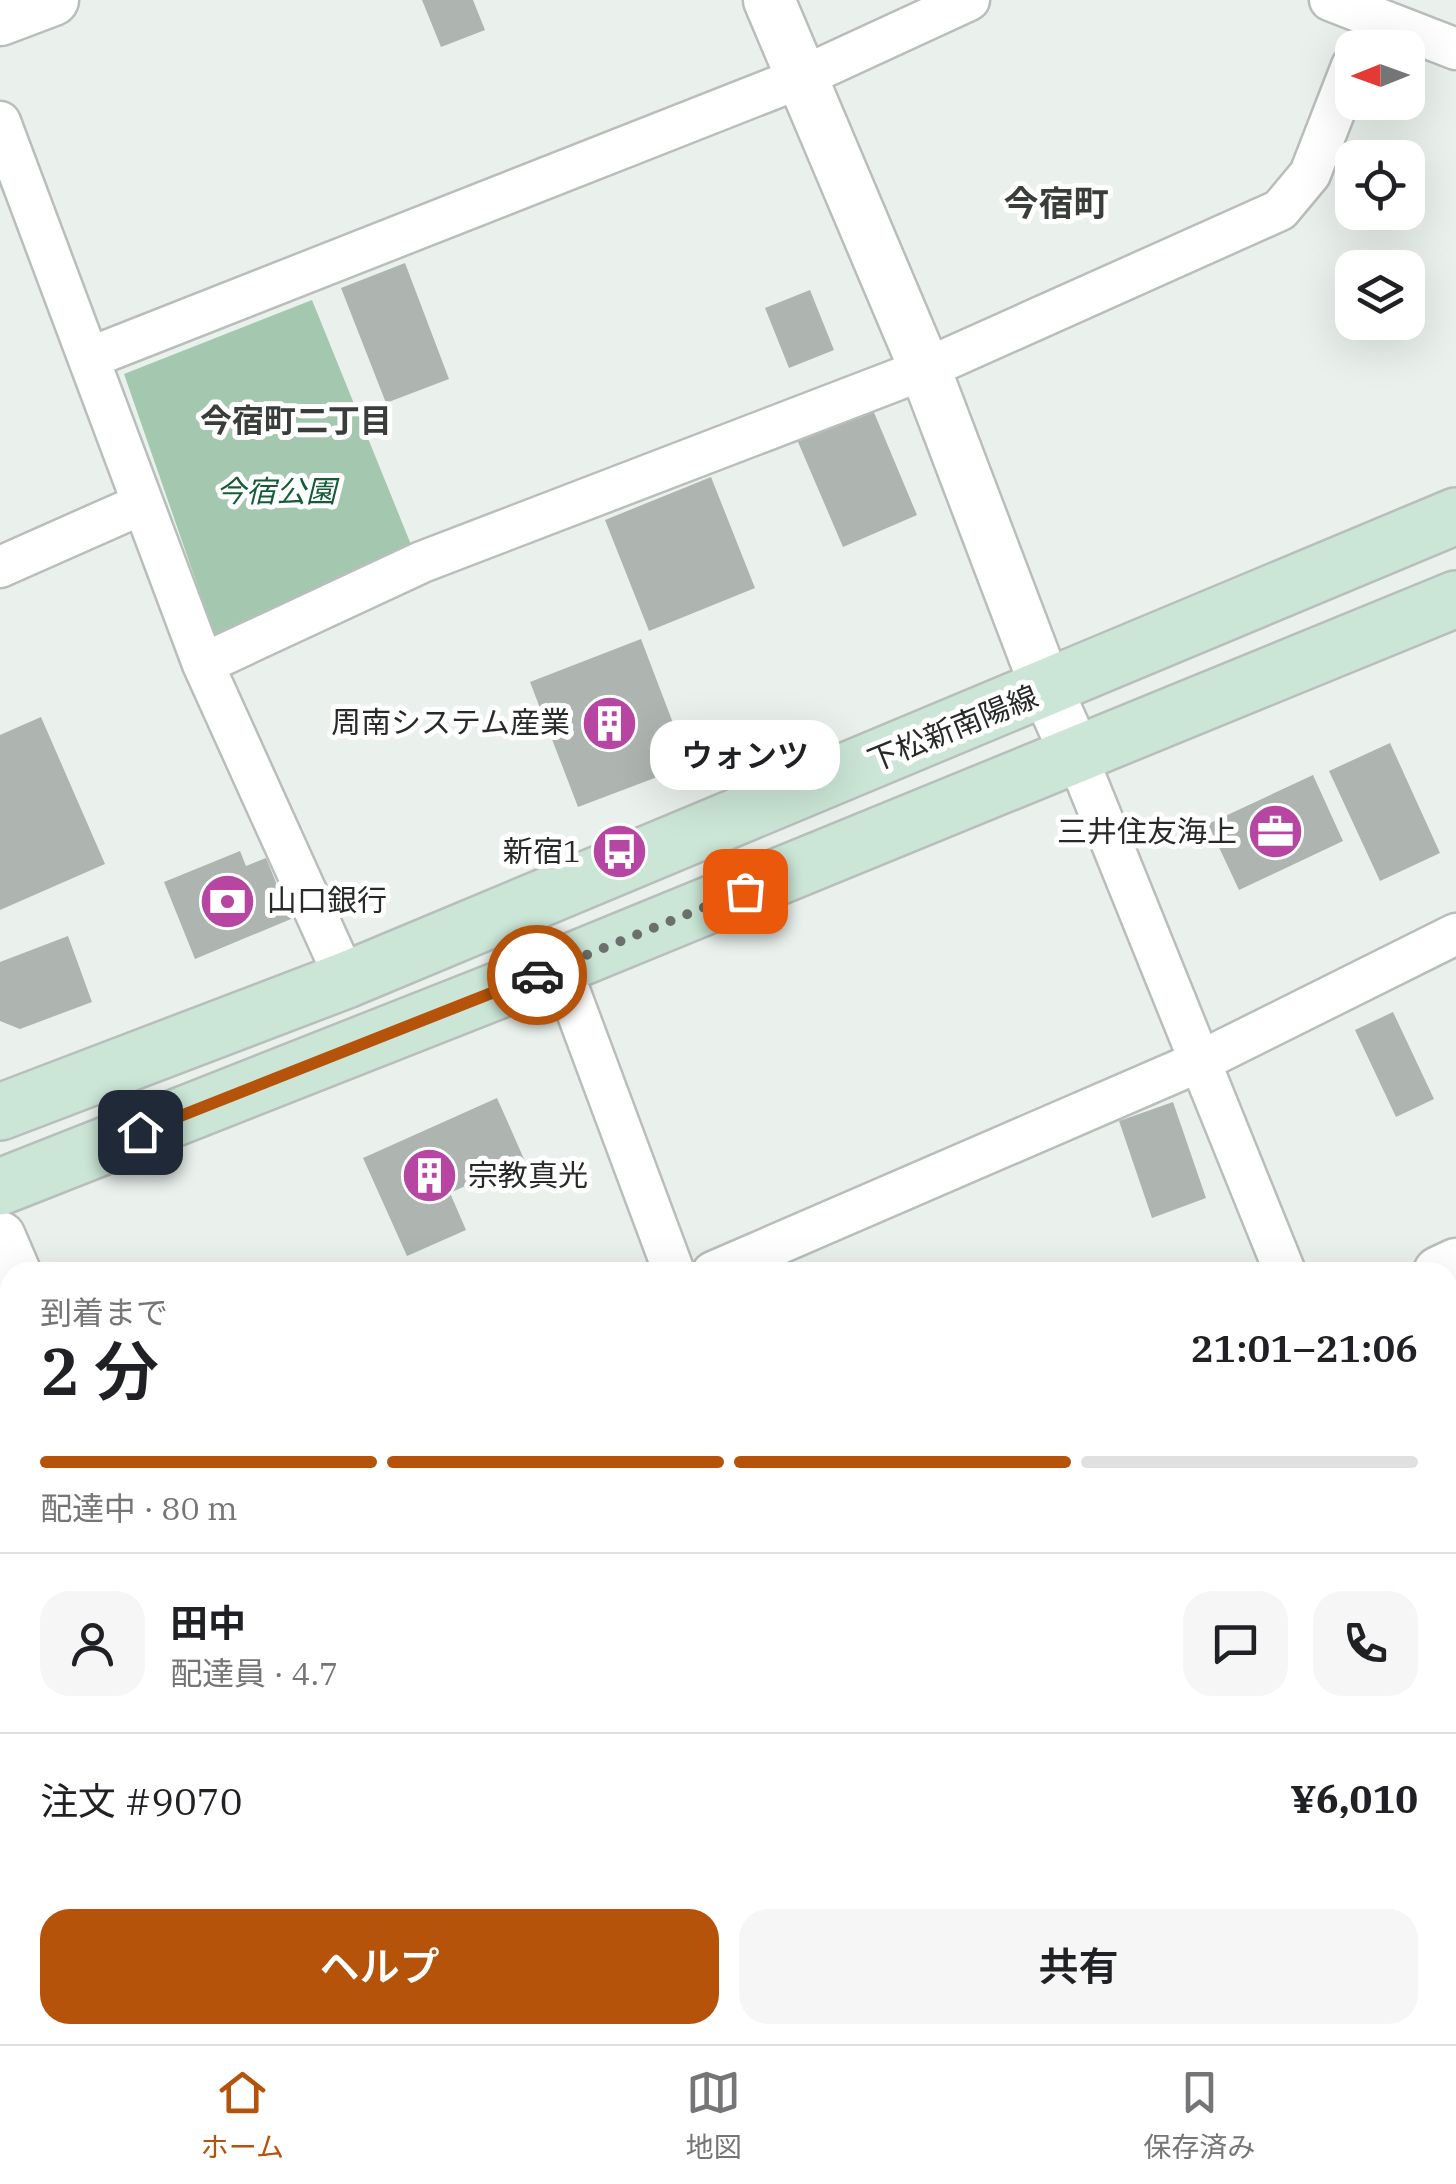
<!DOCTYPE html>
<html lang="ja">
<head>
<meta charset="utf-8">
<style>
  body { margin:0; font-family:"IBM Plex Serif","Noto Sans JP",serif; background:#f6f6f6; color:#202124; height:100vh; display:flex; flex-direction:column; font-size:38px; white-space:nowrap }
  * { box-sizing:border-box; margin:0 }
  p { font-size:32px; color:#757577 }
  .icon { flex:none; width:55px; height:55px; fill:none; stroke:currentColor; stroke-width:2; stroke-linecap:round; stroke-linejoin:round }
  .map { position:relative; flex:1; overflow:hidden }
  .drawer { position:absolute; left:0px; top:1262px; width:1458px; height:782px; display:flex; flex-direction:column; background:#fff; border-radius:30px 30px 0 0; box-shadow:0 10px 40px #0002 }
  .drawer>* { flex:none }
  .needle { width:65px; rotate:269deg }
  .tools { position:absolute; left:1335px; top:30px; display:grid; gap:20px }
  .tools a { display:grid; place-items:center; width:90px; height:90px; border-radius:20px; background:#fff; box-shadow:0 10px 40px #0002; font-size:50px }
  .pin { position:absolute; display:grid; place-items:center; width:85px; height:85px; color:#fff; margin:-42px; border-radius:20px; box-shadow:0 5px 15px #0006 }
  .courier { position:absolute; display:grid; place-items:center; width:100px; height:100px; margin:-50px; border:8px solid #b45309; border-radius:50%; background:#fff; color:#222; box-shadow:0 2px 12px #0007 }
  .bubble { position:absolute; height:70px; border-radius:30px; background:#fff; box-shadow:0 10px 40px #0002; font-size:32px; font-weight:600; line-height:70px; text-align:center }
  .head em { font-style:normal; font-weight:600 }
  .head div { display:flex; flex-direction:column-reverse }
  .head { display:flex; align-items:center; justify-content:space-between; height:170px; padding:0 40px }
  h1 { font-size:65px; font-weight:600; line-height:75px }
  .bar { display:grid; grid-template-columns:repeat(4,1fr); gap:15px 10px; align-content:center; height:120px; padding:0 40px }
  .bar i { height:12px; border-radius:8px; background:#e0e0e0 }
  .bar .current { background:#b45309 }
  .bar p { grid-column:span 4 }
  .line { display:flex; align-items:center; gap:25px; padding:0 40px; border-top:2px solid #e0e0e0 }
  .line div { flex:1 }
  .round { display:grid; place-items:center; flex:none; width:105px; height:105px; border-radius:30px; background:#f6f6f6 }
  .button { display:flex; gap:20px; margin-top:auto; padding:20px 40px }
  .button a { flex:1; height:115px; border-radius:30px; background:#b45309; color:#fff; font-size:40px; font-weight:600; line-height:115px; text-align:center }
  .button a+a { background:#f6f6f6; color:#202124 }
  .tab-bar { display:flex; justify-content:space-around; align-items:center; height:140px; border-top:2px solid #e0e0e0; background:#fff; font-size:28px; color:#757577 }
  .tab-bar a { display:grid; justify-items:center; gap:5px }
  .tab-bar .current { color:#b45309 }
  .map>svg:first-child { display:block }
</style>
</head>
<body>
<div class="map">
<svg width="1456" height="2044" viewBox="0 0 1456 2044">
  <rect width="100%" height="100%" fill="#eaf1ec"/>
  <!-- green -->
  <path fill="#a4c7af" d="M312,300l100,247 -197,89 -91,-262z"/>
  <!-- building -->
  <path fill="#aeb4af" d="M422,0h51l12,30 -44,17z
    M405,263l44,116 -63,24 -45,-115z
    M810,290l24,60 -45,18 -24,-60z
    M870,403l47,112 -74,32 -48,-112z
    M711,477l44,111 -106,43 -44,-111z
    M641,639l48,126 -111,42 -48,-125z
    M41,717l64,147 -105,46v-175z
    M1390,743l50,110 -60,28 -51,-110z
    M1313,775l30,66 -104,49 -31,-66z
    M240,851l6,15 20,-8 25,61 -96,40 -31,-77z
    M68,936l24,66 -72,27 -20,-8v-59z
    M1393,1012l41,87 -38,18 -41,-87z
    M497,1098l27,61 -74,34 16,37 -59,26 -44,-98z
    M1173,1102l33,96 -54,20 -33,-97z
    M10,1783v60l-10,3v-59z
    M124,2035h59l3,9h-59z
    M715,2035h251l3,9h-279z
    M1096,2035h92l2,9h-91z"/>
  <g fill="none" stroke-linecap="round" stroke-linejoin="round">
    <defs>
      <path id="minor" d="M1330,0l126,49
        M0,122l203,542 143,316
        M89,358l711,-280 169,-78
        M0,567l140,-62
        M203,664l219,-102 503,-193 355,-159 30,-36 42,-108
        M1077,757l208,515
        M560,966l114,306
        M713,1272l490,-212 253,-126
        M0,1554l10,-4
        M1448,1568l8,-4
        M1448,1667l8,21
        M1448,1748l8,-2
        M993,2035l3,9
        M477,2044l29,-9
        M1416,2044l30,-9"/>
      <path id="tertiary" d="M769,0l156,369 122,321 30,67
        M0,20l53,-20
        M0,1237l15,35
        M1439,1272l17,-8
        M0,1876l10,-4
        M325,2035l4,9"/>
      <path id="secondary" d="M0,1112l346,-132 1110,-464
        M0,1187l560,-221 896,-367"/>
    </defs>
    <!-- minor casing -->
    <use href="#minor" stroke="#b8bfba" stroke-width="45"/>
    <!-- tertiary casing -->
    <use href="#tertiary" stroke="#b8bfba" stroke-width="55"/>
    <!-- secondary casing -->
    <use href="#secondary" stroke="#b8bfba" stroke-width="60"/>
    <!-- minor -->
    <use href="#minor" stroke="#fff" stroke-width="40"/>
    <!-- tertiary -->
    <use href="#tertiary" stroke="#fff" stroke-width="50"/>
    <!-- secondary -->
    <use href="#secondary" stroke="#cbe6d6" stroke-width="55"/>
  </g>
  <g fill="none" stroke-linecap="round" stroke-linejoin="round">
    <!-- done -->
    <path stroke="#6c706d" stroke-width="10" stroke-dasharray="0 18" d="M537,975l208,-84"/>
    <!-- route -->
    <path stroke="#b45309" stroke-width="12" d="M140,1132l397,-157"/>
  </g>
  <!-- icons -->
  <defs>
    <symbol id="building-disc" viewBox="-11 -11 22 22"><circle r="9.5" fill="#b746a3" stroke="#fff"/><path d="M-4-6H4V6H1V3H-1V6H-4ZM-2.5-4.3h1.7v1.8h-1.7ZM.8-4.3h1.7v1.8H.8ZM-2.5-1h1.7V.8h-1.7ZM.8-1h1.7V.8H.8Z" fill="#fff"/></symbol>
    <symbol id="office-disc" viewBox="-11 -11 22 22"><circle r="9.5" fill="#b746a3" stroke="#fff"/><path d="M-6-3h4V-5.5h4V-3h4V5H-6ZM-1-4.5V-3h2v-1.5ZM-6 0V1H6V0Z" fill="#fff"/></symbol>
    <symbol id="bus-disc" viewBox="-11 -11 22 22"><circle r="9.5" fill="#b746a3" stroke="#fff"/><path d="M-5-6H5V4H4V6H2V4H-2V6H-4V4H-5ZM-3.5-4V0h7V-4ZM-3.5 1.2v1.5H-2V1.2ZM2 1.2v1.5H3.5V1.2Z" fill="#fff"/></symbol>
    <symbol id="bank-disc" viewBox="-11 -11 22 22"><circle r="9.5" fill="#b746a3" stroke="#fff"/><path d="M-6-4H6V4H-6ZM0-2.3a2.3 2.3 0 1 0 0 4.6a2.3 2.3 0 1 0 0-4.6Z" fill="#fff"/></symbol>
  </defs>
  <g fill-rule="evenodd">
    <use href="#building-disc" x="578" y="692" width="63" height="63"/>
    <use href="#office-disc" x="1244" y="800" width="63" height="63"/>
    <use href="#bus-disc" x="588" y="820" width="63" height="63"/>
    <use href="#bank-disc" x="196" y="870" width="63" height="63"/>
    <use href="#building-disc" x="398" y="1144" width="63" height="63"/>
  </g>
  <g text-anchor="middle" stroke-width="10" stroke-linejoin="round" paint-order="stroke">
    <!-- park labels -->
    <g font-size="30" font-style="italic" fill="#165b37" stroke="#fff">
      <text x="276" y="502">今宿公園</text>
    </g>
    <!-- poi labels -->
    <g font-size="30" fill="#282a29" stroke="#fff" text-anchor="end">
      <text x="570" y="733">周南システム産業</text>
      <text x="1237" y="842">三井住友海上</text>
      <text x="581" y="862">新宿1</text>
      <text x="267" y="911" text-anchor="start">山口銀行</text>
      <text x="468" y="1186" text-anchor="start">宗教真光</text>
    </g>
    <!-- street labels -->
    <g font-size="30" fill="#282a29" stroke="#fff">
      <text transform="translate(953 729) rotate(-22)" y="10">下松新南陽線</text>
    </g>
    <!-- neighbourhood labels -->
    <g font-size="32" font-weight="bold" fill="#393e3b" stroke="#fff">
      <text x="296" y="432">今宿町二丁目</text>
    </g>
    <!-- quarter labels -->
    <g font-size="35" font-weight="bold" fill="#393e3b" stroke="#fff">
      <text x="1056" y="216">今宿町</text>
    </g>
  </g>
</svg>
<div class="tools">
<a><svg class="needle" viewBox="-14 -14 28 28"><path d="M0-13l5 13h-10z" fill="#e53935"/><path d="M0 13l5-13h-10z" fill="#757577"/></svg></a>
<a><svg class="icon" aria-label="locate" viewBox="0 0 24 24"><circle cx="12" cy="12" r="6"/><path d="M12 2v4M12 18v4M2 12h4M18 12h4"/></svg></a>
<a><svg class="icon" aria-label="layers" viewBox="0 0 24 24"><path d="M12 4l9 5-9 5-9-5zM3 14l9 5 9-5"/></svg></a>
</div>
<div class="pin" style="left:745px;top:891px;background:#ea580c"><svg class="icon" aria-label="bag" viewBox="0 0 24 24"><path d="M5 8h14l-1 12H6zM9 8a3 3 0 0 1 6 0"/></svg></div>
<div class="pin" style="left:140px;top:1132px;background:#1f2937"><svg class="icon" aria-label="home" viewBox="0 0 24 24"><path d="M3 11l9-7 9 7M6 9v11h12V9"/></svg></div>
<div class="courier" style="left:537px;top:975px"><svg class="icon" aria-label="car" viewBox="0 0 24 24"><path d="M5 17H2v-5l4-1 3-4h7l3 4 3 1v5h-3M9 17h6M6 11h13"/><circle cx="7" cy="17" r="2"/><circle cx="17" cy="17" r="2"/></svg></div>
<div class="bubble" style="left:650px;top:720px;width:190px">ウォンツ</div>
<section class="drawer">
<div class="head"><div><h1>2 分</h1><p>到着まで</p></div><em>21:01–21:06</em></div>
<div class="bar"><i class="current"></i><i class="current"></i><i class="current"></i><i></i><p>配達中 · 80 m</p></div>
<div class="line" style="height:180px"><a class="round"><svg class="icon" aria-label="person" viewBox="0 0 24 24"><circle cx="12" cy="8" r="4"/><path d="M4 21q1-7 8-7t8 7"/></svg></a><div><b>田中</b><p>配達員 · 4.7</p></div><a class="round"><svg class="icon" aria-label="chat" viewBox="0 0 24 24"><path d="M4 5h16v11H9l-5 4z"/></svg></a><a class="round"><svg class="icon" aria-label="phone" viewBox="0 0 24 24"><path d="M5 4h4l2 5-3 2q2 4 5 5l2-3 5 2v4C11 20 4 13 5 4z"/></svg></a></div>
<div class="line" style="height:130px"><div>注文 #9070</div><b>¥6,010</b></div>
<div class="button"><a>ヘルプ</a><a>共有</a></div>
</section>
</div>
<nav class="tab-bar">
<a class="current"><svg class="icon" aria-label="home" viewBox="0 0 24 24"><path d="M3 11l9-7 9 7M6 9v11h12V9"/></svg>ホーム</a>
<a><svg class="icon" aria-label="map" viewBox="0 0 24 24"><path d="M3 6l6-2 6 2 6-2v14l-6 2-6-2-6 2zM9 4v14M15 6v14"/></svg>地図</a>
<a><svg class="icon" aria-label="saved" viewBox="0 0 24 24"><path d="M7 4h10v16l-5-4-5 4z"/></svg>保存済み</a>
</nav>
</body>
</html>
